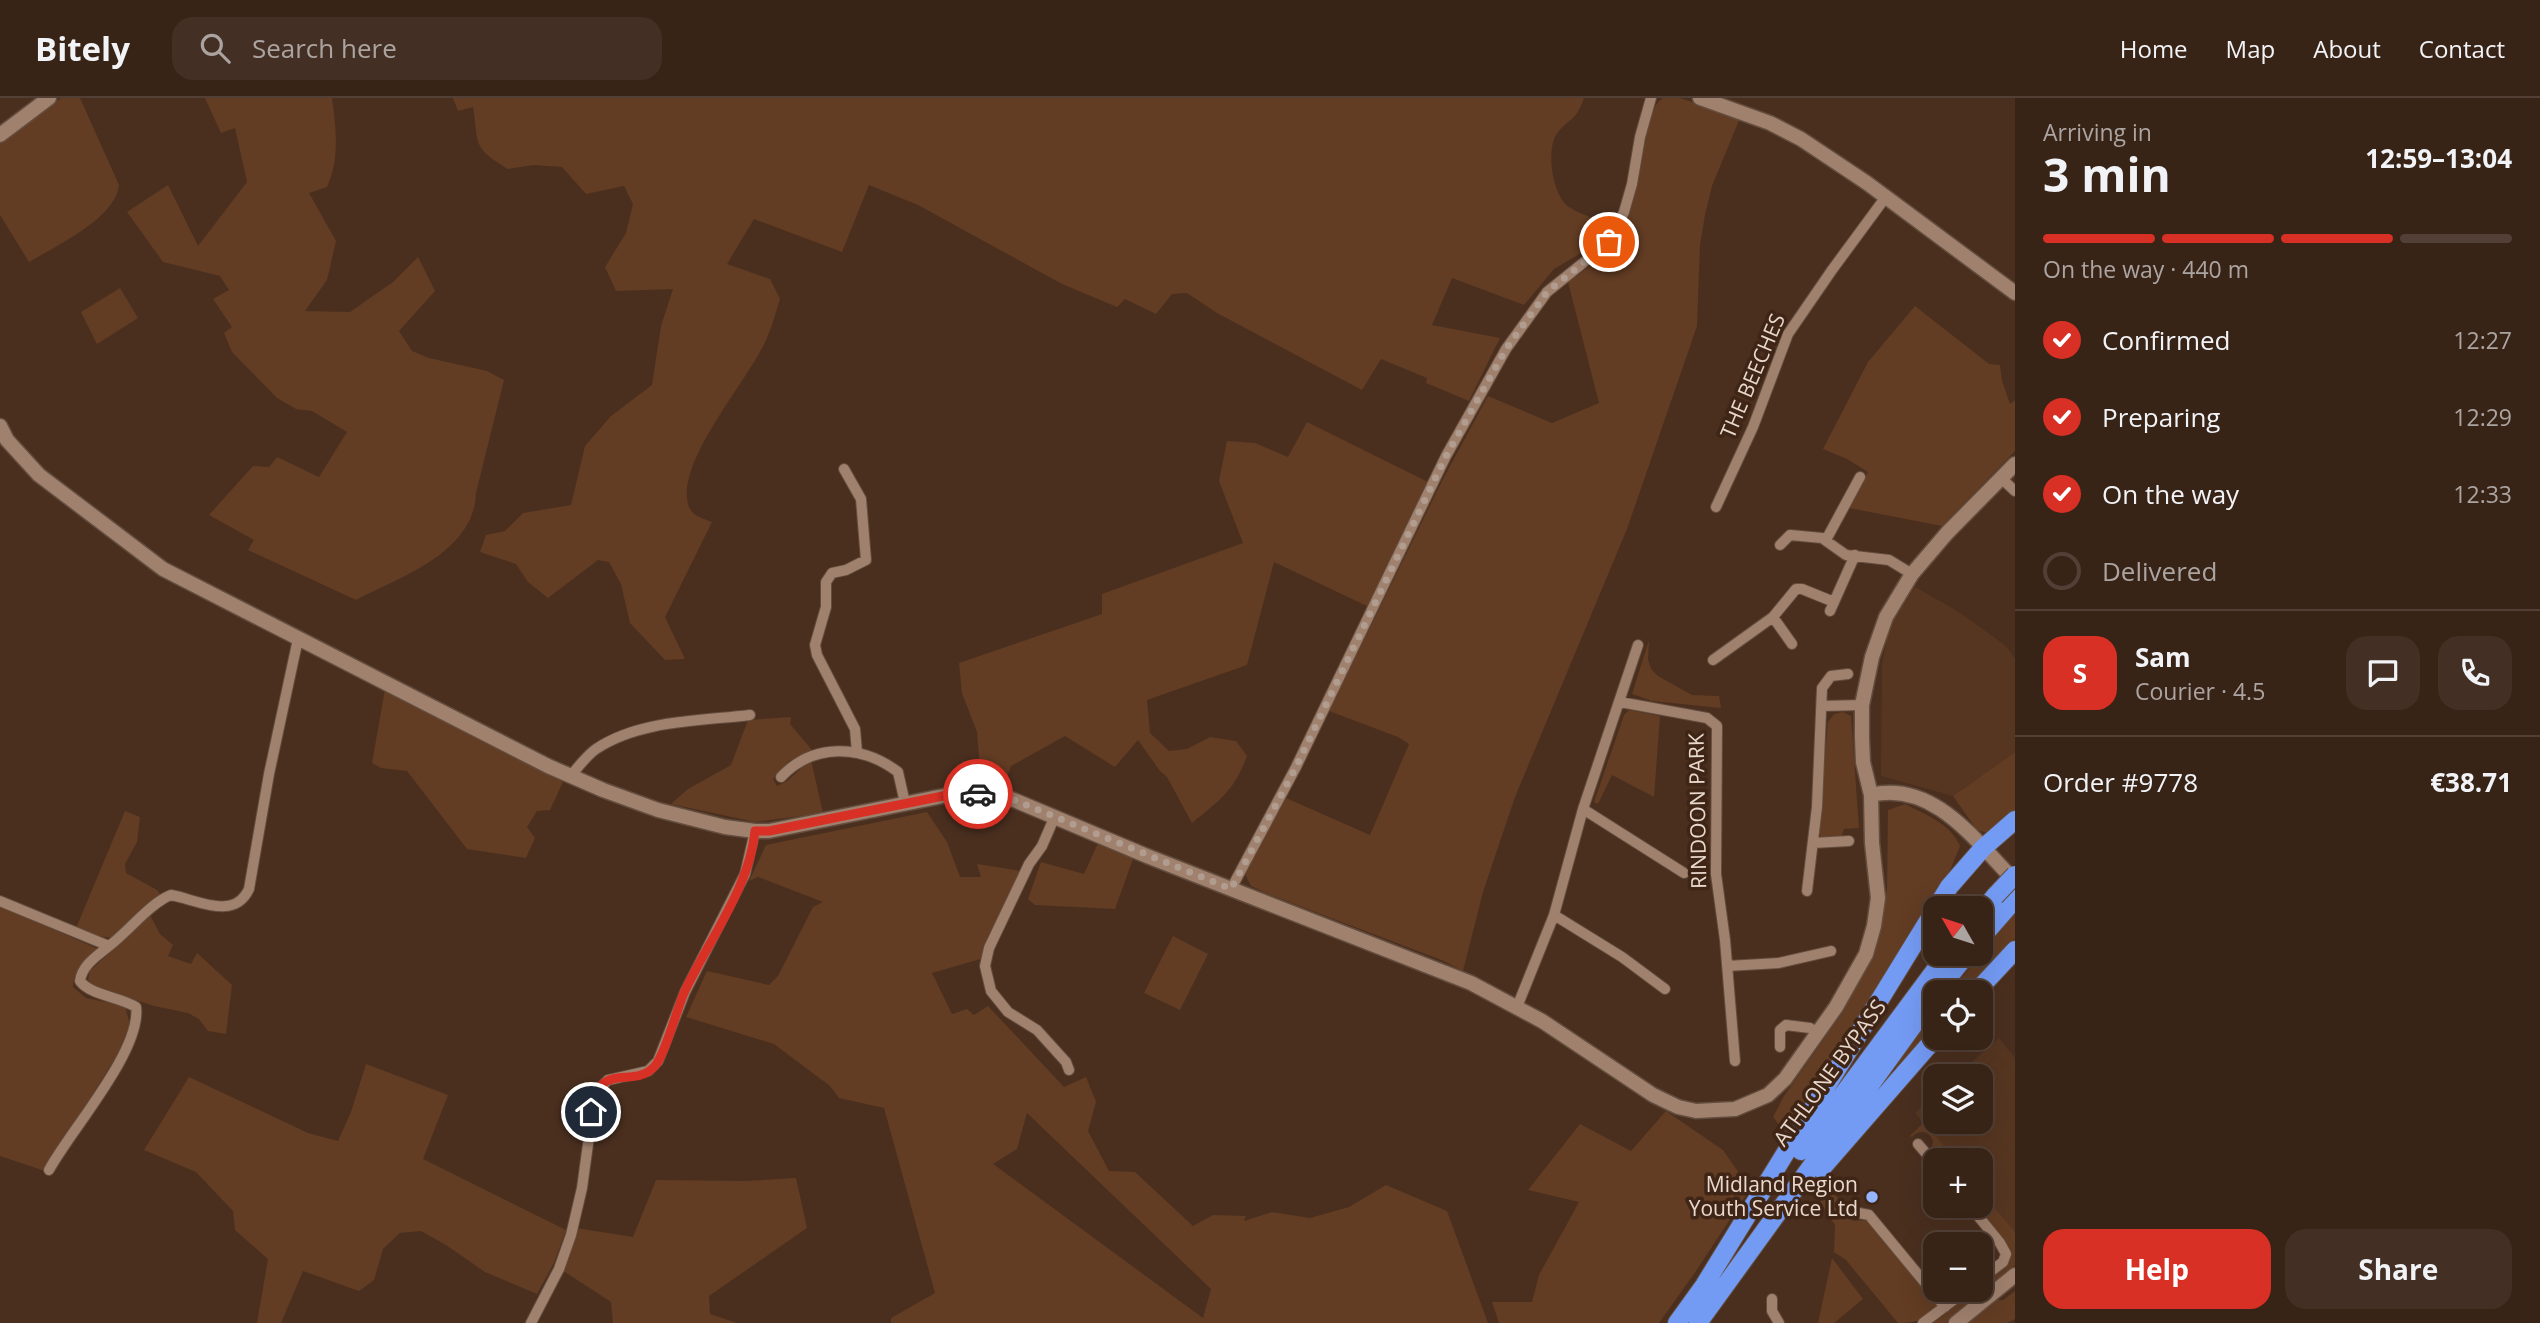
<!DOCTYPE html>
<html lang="en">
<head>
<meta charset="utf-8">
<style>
  body { margin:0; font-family:"Open Sans",sans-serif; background:#432f24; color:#f1f3f6; height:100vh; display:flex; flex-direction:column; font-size:26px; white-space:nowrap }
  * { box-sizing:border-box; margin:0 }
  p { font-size:23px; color:#aba4a1 }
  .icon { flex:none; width:38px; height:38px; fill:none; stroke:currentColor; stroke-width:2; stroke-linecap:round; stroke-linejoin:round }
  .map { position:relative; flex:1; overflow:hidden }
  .side { display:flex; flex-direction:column; background:#382317; width:525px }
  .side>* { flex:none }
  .needle { width:46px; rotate:309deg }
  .fabs { position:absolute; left:1923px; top:798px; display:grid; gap:14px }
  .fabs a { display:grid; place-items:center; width:70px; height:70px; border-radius:14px; background:#382317; box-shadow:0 7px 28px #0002,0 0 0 2px #524036; font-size:35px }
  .pin { position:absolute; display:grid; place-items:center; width:60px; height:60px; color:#fff; margin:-30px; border:4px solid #fff; border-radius:50%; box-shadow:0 2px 7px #0007 }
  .courier { position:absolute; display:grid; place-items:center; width:70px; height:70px; margin:-35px; border:5px solid #d93025; border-radius:50%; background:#fff; color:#222; box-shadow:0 2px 9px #0007 }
  .headline em { font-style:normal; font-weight:700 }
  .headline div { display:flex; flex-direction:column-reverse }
  .headline { display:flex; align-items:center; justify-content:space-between; height:119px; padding:0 28px }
  h1 { font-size:46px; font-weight:700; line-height:52px }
  .bar { display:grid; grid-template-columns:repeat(4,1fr); gap:10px 7px; align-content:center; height:84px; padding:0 28px }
  .bar i { height:9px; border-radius:5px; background:#524036 }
  .bar .on { background:#d93025 }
  .bar p { grid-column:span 4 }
  .line { display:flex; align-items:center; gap:18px; padding:0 28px; border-top:2px solid #524036 }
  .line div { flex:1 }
  .round { display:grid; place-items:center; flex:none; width:74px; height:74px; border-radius:21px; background:#432f24 }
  ol { padding:0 28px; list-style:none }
  li { display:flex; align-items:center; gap:21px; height:77px }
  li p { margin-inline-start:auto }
  li .icon { padding:7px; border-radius:50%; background:#d93025; color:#fff; stroke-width:4 }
  li:last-child { color:#aba4a1 }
  li i { width:38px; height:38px; border:4px solid #524036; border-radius:50% }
  .button { display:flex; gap:14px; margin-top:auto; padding:14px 28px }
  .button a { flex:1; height:80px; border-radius:21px; background:#d93025; color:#fff; font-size:28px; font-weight:700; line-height:80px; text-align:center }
  .button a+a { background:#432f24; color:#f1f3f6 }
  header { display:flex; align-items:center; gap:42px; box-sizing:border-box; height:98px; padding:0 35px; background:#382317; border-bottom:2px solid #524036 }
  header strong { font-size:33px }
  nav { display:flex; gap:38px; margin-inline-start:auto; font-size:24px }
  .search { width:490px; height:63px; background:#432f24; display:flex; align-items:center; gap:18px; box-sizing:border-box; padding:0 24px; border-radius:21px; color:#aba4a1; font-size:26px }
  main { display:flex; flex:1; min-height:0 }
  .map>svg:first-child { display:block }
</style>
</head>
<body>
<header>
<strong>Bitely</strong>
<div class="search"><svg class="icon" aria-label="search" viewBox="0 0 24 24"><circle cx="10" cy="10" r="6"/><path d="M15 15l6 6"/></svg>Search here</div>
<nav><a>Home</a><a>Map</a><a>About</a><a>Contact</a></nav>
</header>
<main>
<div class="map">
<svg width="2015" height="1225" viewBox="0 0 2015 1225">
  <rect width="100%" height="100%" fill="#4a2f1f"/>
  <!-- built -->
  <path fill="#563621" d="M1915,489l44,25 47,34 9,13v93l-62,44 -72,-20 1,-112 7,-36z
    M1999,940l16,20v174l-34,-41v-31h-25l-41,-47 20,-18 1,27h45v-46h-25z"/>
  <!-- green -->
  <path fill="#623c23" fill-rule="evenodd" d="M61,0h19l39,87c-3,33 -63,61 -90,77l-29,-47v-73z
    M205,0h127c4,30 8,60 -5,89l-18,6 27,48 -9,39 -22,31 45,1 43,-30 25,-25 17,34 -36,40 13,20 17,7 58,13 17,9 -28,113c-2,60 -76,84 -120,107l-108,-50 6,-10 -45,-25 44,-49 16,1 8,-10 42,20 28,-45 -35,-21 -16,-2 -19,-11 -45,-46 -8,-19 8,-6 -19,-28 16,-9 -9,-14 -57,-14 -36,-50 41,-27 30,61 49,-64 -12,-54 -14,5z
    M453,0h1131c-8,23 -12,18 -26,34 -13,15 -6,64 11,75 12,8 28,12 41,17l-27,28 -29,17 -30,36 -72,-27 -20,47 68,13 -31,63 -43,-18 1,-5 -46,-19 -19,31 -145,-77 -30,-20 -15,1 -16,20 -31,-15 -8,8 -55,-23 -144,-79 -49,-20 -27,67 -88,-33 -27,45 43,15 10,20c-4,13 -8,28 -14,41 -18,41 -89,120 -78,164 3,12 14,14 24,18l-47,95 20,42 -20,1 -35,-37 -9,-39 -12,-22 -11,-2 -50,38 -20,-16 -12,-18 -36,-12 6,-17 19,-4 18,-18 48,-8 14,-59 26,-30 41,-31 9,-59 12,-37 -57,2 -11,-24 21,-34 7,-29 -9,-18 -38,8 -24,-27 -29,-2 -25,4c-36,-22 -29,-23 -35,-62l-15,4z
    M1663,0h17l60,20 -28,68 -7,29 -5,30 -3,81 -70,203 -112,268 -32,95 -20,79 -19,-10 -176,-67 -17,-8 -6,-12 41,-76 84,37 39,-91 -11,-7 -69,-26 114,-232 45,-83 64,27 47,-20 -31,-121c21,-15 43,-28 54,-52 7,-13 12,-31 15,-46 5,-22 7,-74 26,-86z
    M120,190l18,30 -41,26 -16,-32z
    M1915,208l74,58 11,1 2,16 8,23 5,-4v51l-73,75 -93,-18 19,-36 -21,-13 -24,-10 45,-87z
    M1307,324l121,60 -59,125 -95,-45 -27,103 -100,35 3,33 19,18 18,-2 23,-12 26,4 11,15c-13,35 -27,44 -55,67l-25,-46 -7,-6 -22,-31 -23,27 -50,-31 -54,30 -6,16h-24l-4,-50 -15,-39 -3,-30 143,-49v-20l141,-51 -24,-62 8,-40 28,2 33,14z
    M1649,542l-1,19 3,10 7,7 34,19 27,1 2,12 -69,-7 -20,-7z
    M385,591l178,93 -13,28 -13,1 -10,16 8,11 -9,20 -59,-9 -60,-78 -26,-3 -9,-5z
    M1629,612l31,6 -6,81 -42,-22 -14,29 -4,-2 30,-87z
    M1843,614l8,4 8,112 -15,1 -3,8 -19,2 -4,-9 10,-108 6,-8z
    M791,619l-1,7 22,26 -23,11 -16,18 4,7 10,-5 24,-21 12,53 -68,9 -84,-18 17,-15 43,-24 17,-45z
    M2015,654v58l-27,23 -11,-3 -24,-34z
    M1905,706c21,11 45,19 55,42l-16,39 -158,249 -13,-17 11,-21 59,-84 32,-61 12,-62 1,-79z
    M125,713l15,6 -3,25 -12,22 1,9 31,17 4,5 -47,43 -17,-2 -21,-8z
    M927,714l20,30 13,35h21l-4,-13 44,7 -37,87 -52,15 20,41 15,-5 7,6 14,-9 76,81 22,-10 10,25 -8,29 21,40 26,1 58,54 20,-11 33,1 -2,5 28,-9 38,6 39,-11 37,-22 61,26 41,112h-597v-5l44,-25 -51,-185 -45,-10 -9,-12 -56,-42 -88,-27 21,-46 62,14 9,-9 35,-69 10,-5 -65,-25 -9,4 17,-36zM1027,1015l184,176 -8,29 -210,-154 24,-15z
    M1099,743l34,18 -18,50 -80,-4 -7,-6 13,-37 43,12z
    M0,808l98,43c-13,12 -24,21 -25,38l13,11 39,8 5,19 -13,30 -72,116 -45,-15z
    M2015,814v27l-49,53h-16z
    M150,817l10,19 13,11 -5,11 23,8 6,-11 35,32 -6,49 -18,-3 -9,-12 -11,-6 -34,-7 -60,-20 -6,-6 2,-9z
    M1173,838l35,18 -28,56 -36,-17z
    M1935,914v14l-39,43v-4z
    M366,966l82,31 -25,64 143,71 -12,33 -17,31 -52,-22 -39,-27 -25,-14 -21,2 -17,16 -9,31 -15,11 -56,-20 -22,52h-24l11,-64 -33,-29 -2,-19 -37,-39 -52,-22 45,-73 119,56 30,8 13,-29z
    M1666,1013l57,39 27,39 -54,82 -37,52h-160l-7,-21h40l7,-27 40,-73 -51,-12 52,-66 51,27z
    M1924,1024l32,38h-20l-5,-7 2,-12c-4,-10 -14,-12 -21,-4l-2,-1z
    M796,1080l11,50 -98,68 1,18 27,9h-124l-2,-21 -49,-32 14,-42 57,9 23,-57 89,1z
    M1981,1093l34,41v33l-43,34v2l-25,22h-14l39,-29 -1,-2 10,-2v-6l27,-23 -34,-55h7z
    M1830,1094l13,9 5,16 6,4 13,-1 70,84c-7,16 -23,19 -39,19l-52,-63 -12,-8 1,-27 -15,-23z
    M1832,1160l31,41 -29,24h-16z
    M2015,1193v28l-8,4h-40l27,-23h9z"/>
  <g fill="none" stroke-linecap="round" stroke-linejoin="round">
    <defs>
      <path id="street" d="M844,371l17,30 5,61 -20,10 -14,3 -6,9v25l-11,38 2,10 38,74 2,23
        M2001,380l14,13
        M1716,409l37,-80 35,-93 44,-64 53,-72
        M1826,442l34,-63
        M1780,447l10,-10 32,3 24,17 43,5 23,14
        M1830,513l25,-56
        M1773,519l19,27
        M1713,562l60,-43 23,-28h6l32,13
        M1620,604l87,16 10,8 -1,148 9,66 10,121
        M1822,608l40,-1
        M570,679c8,-10 16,-21 26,-28 43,-29 104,-28 154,-34
        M781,679c32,-34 80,-33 117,-5l7,31
        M1583,711l101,64
        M1055,718l-13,30 -13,18 -40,84 -4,18 6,25 17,21 29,18 29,32 3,8
        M1813,745l36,-2
        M1231,791l65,-122 150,-311 60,-107 41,-57 62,-50 15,-30 8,-28 8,-47 11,-39
        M1807,793l10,-84 5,-119 9,-12 17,-2
        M0,803l109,45c19,-14 41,-43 62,-51 27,5 63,26 78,-6l20,-115 29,-135
        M1554,817l68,42 43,32
        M1727,868l52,-3 52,-12
        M1517,909l37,-92 29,-106 55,-164
        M1780,949v-17l6,-5 24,3 9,5
        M1918,1046l18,21
        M49,1072c21,-39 93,-120 87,-163 -16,-10 -46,-12 -56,-26 2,-16 17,-25 29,-35
        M1970,1108l30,37 6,11 -3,8 -22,17
        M1854,1114l15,3 76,92
        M1772,1201v12l7,12
        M531,1225l28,-54 12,-34 11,-47 13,-95 13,-13 40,-9 10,-10 27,-69 60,-118 10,-43
        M1923,1225l44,-33"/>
      <path id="secondary" d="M1700,0l70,25 31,16 66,44 148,110
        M0,37l49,-37
        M0,328l7,14 32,35 124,94 385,197 55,24 55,20 67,17 30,4h14l184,-37 49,1 145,61 324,127 71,38 111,74 25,12 18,4 39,-2 33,-14 17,-16 51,-72 30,-53 8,-28 4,-28 -6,-55 -1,-48 -8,-33 -1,-24v-33l10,-48 14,-40 26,-43 35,-41 68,-69
        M1871,697c63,-15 105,47 144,86
        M1956,1225l59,-48"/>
      <path id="highway" d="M1981,815l14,-17
        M1981,840l34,-39
        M1937,894l30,-38
        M1976,894l39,-42
        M1801,1053l146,-197
        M1821,1071l115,-132
        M1705,1186l244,-397 34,-39 32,-28
        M1677,1225l34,-47
        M1698,1225l238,-329"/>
    </defs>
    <!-- street casing -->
    <use href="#street" stroke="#634d3e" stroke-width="12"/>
    <!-- secondary casing -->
    <use href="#secondary" stroke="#634d3e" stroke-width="17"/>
    <!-- highway casing -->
    <use href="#highway" stroke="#634d3e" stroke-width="20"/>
    <!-- street -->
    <use href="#street" stroke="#a0816e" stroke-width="10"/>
    <!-- secondary -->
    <use href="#secondary" stroke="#a0816e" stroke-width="14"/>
    <!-- highway -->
    <use href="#highway" stroke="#749bf4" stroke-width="18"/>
    <defs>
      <path id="highway-bridge" d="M1995,798l20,-21"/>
    </defs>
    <!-- highway-bridge casing -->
    <use href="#highway-bridge" stroke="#634d3e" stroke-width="20" stroke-linecap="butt"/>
    <!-- highway-bridge -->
    <use href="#highway-bridge" stroke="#749bf4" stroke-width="18"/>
  </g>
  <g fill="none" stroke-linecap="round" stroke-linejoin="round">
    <!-- done -->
    <path stroke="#b19d90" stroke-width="7" stroke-dasharray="0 12.6" d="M978,696l24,1 229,94 65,-122 150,-311 60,-107 41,-57 62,-50"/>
    <!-- route -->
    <path stroke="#d93025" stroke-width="9" d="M591,1014c8,-54 41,-22 63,-45 11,-11 22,-56 30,-74 24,-52 66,-106 71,-162h14l184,-37h25"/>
  </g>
  <!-- markers -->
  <circle fill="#95b6fd" stroke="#3f2515" stroke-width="2.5" cx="1872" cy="1099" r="7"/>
  <g text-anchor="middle" stroke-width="7" stroke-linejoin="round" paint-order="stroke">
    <!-- street labels -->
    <g font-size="21" fill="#e9d8cd" stroke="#3f2515">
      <text transform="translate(1753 278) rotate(-67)" y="7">THE BEECHES</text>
      <text transform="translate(1698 713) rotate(-91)" y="7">RINDOON PARK</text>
      <text transform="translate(1830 975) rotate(-54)" y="7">ATHLONE BYPASS</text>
    </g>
    <!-- poi labels -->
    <g font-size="21" fill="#e9d8cd" stroke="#3f2515" text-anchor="end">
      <text x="1858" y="1094">Midland Region<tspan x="1858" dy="24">Youth Service Ltd</tspan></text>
    </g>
  </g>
</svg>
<div class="fabs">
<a><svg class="needle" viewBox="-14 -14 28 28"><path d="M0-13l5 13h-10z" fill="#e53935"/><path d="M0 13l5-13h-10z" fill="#aba4a1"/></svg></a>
<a><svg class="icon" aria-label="locate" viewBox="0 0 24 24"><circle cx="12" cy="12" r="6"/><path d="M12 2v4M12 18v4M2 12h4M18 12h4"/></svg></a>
<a><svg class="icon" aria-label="layers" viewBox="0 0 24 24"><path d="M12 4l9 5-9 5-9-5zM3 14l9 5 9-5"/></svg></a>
<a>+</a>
<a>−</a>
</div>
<div class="pin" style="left:1609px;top:144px;background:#ea580c"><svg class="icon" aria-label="bag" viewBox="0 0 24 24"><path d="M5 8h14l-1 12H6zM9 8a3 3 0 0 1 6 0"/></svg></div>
<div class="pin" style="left:591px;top:1014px;background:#1f2937"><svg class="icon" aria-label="home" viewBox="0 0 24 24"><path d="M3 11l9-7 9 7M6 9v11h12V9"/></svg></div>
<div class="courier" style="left:978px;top:696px"><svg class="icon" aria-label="car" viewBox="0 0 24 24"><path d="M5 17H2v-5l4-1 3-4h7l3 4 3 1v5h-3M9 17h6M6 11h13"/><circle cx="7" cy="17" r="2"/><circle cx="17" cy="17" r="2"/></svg></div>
</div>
<section class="side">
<div class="headline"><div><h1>3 min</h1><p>Arriving in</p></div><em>12:59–13:04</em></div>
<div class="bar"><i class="on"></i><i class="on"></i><i class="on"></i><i></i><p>On the way · 440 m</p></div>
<ol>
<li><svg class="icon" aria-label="check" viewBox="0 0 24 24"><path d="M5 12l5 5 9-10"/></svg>Confirmed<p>12:27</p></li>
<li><svg class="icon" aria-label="check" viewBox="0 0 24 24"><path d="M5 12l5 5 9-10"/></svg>Preparing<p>12:29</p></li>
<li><svg class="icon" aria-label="check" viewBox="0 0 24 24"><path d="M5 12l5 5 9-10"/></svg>On the way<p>12:33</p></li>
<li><i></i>Delivered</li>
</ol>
<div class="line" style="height:126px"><b class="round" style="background:#d93025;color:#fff">S</b><div><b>Sam</b><p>Courier · 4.5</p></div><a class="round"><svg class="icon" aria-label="chat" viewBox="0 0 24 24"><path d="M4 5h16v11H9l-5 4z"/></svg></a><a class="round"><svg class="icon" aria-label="phone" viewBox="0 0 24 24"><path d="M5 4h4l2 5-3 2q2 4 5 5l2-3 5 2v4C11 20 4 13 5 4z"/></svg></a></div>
<div class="line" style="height:91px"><div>Order #9778</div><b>€38.71</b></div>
<div class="button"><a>Help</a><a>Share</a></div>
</section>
</main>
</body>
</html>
